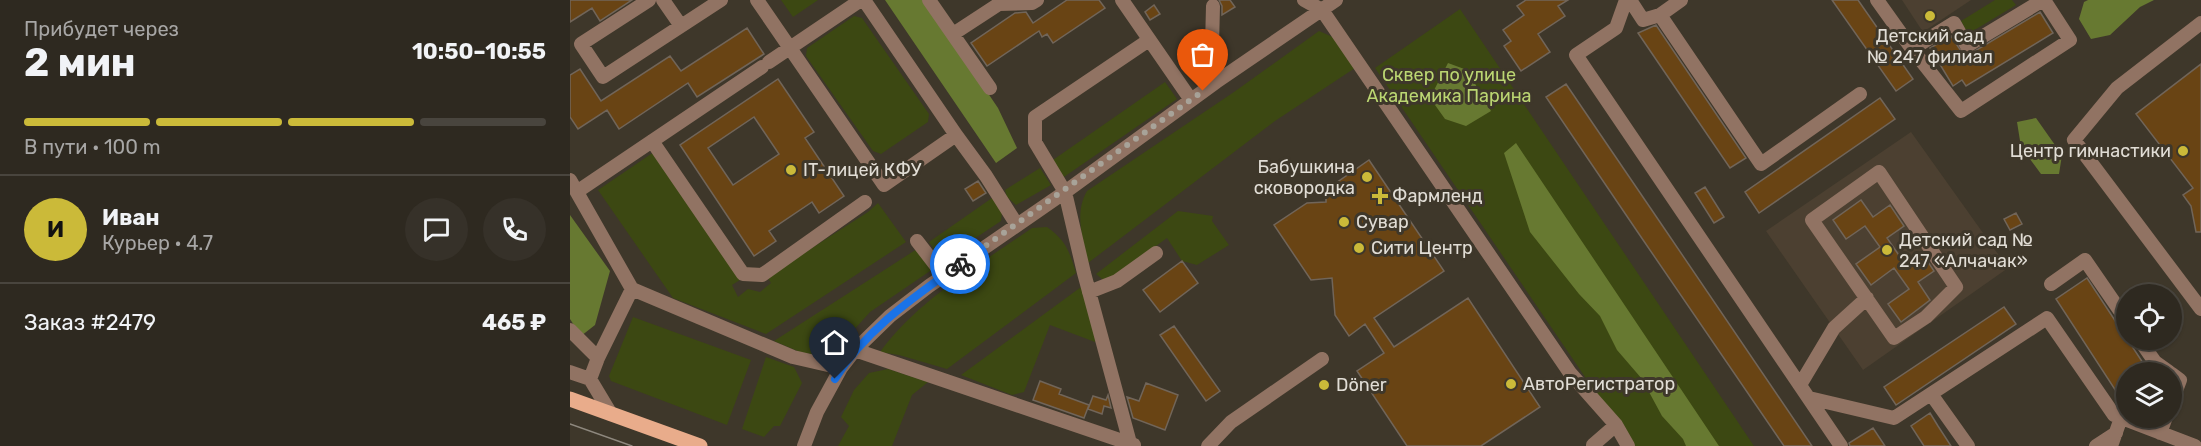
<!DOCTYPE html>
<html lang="ru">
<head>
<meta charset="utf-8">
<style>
  body { margin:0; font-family:Rubik,sans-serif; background:#363129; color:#f1f3f6; height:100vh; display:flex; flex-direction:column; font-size:22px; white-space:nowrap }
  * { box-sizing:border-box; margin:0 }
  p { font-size:20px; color:#a7a6a5 }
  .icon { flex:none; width:33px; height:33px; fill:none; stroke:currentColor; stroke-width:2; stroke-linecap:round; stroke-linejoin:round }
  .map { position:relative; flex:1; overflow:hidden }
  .sheet { display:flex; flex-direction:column; background:#2e2920; width:570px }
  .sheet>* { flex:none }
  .fabs { position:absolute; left:1546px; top:284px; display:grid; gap:12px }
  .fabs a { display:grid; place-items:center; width:66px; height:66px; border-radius:50%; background:#2e2920; box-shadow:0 2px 4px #0004,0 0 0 2px #49453e; font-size:30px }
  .pin { position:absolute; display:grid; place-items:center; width:51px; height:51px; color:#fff; margin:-62px -26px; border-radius:50% 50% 50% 0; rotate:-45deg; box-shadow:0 0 6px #0007 }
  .pin .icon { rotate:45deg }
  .courier { position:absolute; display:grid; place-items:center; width:60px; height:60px; margin:-30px; border:4px solid #1a73e8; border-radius:50%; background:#fff; color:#222; box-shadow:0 2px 8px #0007 }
  .summary em { font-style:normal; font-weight:700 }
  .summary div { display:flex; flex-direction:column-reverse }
  .summary { display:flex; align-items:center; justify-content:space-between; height:102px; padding:0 24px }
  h1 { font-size:39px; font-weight:700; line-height:45px }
  .bar { display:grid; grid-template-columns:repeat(4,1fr); gap:9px 6px; align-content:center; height:72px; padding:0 24px }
  .bar i { height:8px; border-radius:4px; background:#49453e }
  .bar .selected { background:#cbba39 }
  .bar p { grid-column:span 4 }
  .line { display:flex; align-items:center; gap:15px; padding:0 24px; border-top:2px solid #49453e }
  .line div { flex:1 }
  .round { display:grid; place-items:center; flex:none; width:63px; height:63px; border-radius:32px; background:#363129 }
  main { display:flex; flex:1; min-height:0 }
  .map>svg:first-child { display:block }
</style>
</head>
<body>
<main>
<section class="sheet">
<div class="summary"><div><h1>2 мин</h1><p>Прибудет через</p></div><em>10:50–10:55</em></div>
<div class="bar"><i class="selected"></i><i class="selected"></i><i class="selected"></i><i></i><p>В пути · 100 m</p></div>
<div class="line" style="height:108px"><b class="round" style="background:#cbba39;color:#111">И</b><div><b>Иван</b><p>Курьер · 4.7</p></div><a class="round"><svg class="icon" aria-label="chat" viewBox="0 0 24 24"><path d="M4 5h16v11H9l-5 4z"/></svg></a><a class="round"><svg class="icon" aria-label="phone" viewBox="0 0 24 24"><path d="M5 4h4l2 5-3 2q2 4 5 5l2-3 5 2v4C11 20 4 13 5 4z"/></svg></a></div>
<div class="line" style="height:78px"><div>Заказ #2479</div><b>465 ₽</b></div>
</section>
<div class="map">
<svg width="1631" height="446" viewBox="0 0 1631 446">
  <rect width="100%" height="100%" fill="#3e372a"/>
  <!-- education -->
  <path fill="#4c4031" d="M1332,0h69l-48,32z
    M1341,132l97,136 -145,102 -97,-139z"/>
  <!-- green -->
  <path fill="#3c4812" d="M211,0h37l-25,17z
    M1425,0h17l4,5 -48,29 -7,-13z
    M890,9l294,437h-122l-257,-378z
    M284,16l8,2 67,96 -1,8 -47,32 -8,-3 -67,-95 1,-8z
    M749,31l18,8 18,29 -80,53 -187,142c-5,-24 -14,-50 -1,-72l147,-99z
    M595,82l12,17 -116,80 -11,-17z
    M84,152l89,126 -11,7 6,12 10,-8 12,3 11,-9 -4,-6 101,-65 10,-9 28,39 -140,92 -93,-36 -75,-108z
    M470,168l11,17 -35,20 -9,-8 -2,-7z
    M422,198l10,14 -1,9 -54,36 -9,-1 -9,-14z
    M608,211l35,5 -1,5 17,24 -32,20 -15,-4 -15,-23 -61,44 -10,-8z
    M477,227c19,14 22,23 29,46l-129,96 -48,-14 -19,-3c39,-53 99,-87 152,-124z
    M347,249l16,20 -63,43 -35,39 -14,5 -21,-4 -26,-11z
    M511,287l15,49 -1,6 -45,-17 -26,67 -12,3 -51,-20z
    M63,317l118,43 -24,65 -116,-44 -2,-5z
    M196,357l28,10 8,16 -22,43h-6l-10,11 -22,-8z
    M318,369l40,13 -16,13 -20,51h-54l11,-20 -8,-9 13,-27 15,-17z"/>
  <!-- forest -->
  <path fill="#677931" d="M315,0h40l73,108 19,40 -21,15z
    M1518,0h66l-14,7 -30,28 -19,4 -12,-20 5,-17z
    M878,63l19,7 24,41 -25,15 -21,-7 -15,-21z
    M1466,118l26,37 -3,19h-18l-20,-27 -4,-25z
    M946,143l203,303h-33l-3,-7 -21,-23 -20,-37 -25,-29 -17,-34 -21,-22 -49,-62 -26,-79z
    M0,215l40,56 -15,54 -14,11 -11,-17z"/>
  <!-- building -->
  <path fill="#694414" stroke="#716559" stroke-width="1.5" fill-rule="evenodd" d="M0,0h62l-32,21 -8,-13 -22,14z
    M497,0h32l6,8 -52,35 -6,-9 -5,3 -3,-6 -52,35 -16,-23 44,-30 11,-1 7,11z
    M649,0h11l5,7 -13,8v-9z
    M956,0h42l-10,6 7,10 -27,18 12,18 -29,19 -17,-25 7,-5 -8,-11 21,-15 -7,-9z
    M1262,0h26l55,79 -17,12z
    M584,5l6,9 -10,6 -5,-8z
    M1470,12l13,21 -87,53 -4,-6 -9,6 -23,-38 21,-12 14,21z
    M1086,25l90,133 -16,10 -92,-135z
    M177,28l17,26 -67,43 -9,-14 -69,46 -12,-19 -29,19 -8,-12v-42l10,-6 21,32 69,-45 11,15z
    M1631,64v168h-5l-5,-26 -8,-11 10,-7 -57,-74z
    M208,79l36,53 -9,6 39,58 -25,17 -7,-11 -43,29 7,10 -22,15 -74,-111zM184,117l25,37 -46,31 -25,-37z
    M996,84l98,144 148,218h-28l-145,-212 -93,-137z
    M1310,98l15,21 -136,94 -14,-21z
    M799,160l75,111 -70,47 20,29 74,-49 72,109 -59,39h-74l-50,-75 27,-18 -19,-29 -16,12 -14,-21 -3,-37 -21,2 -37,-55 33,-22 19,-1v-12z
    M408,181l8,12 -13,8 -8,-12z
    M1135,187l19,30 -10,6 -19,-30z
    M1291,200l12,17 17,-12 14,21 -17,12 18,26 17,-11 12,18 -16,11 12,18 -29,22 -13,-18 21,-15 -15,-21 -23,17 -15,-21 24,-17 -15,-21 -19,13 -13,-19z
    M1446,213l6,11 -12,6 -6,-11z
    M612,261l16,22 -38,29 -17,-22z
    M1517,278l62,94h-22v36l-71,-109z
    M1434,307l12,17 -120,81 -12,-18z
    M604,326l46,65 -14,10 -46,-66z
    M470,381l21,8 -2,5 30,11 -5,13 -51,-18z
    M576,383l32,12 -13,35 -32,-12 -6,-21 12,4z
    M538,395l3,13 -7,-2 -2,8 -14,-5 5,-13 13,4z
    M1360,413l8,13 13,20h-27l-13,-20z
    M1303,428l12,18h-35l-1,-3z"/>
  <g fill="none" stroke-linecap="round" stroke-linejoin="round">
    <!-- minor -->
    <path stroke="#917363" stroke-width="14" d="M79,0l-68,44 22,33 118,-77
      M93,0l18,26
      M187,0l127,185 72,-50 -92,-135
      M359,0l61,88
      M552,0l69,100
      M734,0l18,10 248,363 46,52 12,21
      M1056,0l-10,28 -40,27 265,391
      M1060,0l13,20 17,-5 21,-15
      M1307,0l35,49 49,62 109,-71 -26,-40
      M643,6l-1,40 4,36
      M1090,15l101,149 99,-70
      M1631,23l-84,65 -43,52 127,169
      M383,34l46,-30 33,-1 5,-3
      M1342,49l42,-26 13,23 76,-46
      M199,62l92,-62
      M386,135l30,41 31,49
      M82,141l91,133 19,1 103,-73
      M1309,172l77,115 -30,30 -32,21 -82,-118z
      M0,180l62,109 161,68 48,11
      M8,191l184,-124
      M347,241l27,35
      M1481,284l34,-24 42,61
      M519,292l28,-11 39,-28
      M0,330l28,28
      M1569,339l16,23 14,10
      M285,350l279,95
      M0,372l20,7 21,35
      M1602,374l8,6 -8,21
      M20,379l8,-21 34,-69
      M1230,385l34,-57 33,-30
      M1361,394l37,52
      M1239,398l85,20 153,-100 67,97 81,31
      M1590,433l6,-16
      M560,443l-46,-170 -19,-81 -30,-50v-25l114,-77
      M1023,445l23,-20
      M234,446l13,-34 24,-44 14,-18 35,-34 39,-30 136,-94 151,-110 120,-82
      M638,446l23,-24 91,-63
      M1526,446l20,-13
      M1541,446l10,-28"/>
    <!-- major -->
    <path stroke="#e9ac8b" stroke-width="15" d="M0,399l130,47"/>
    <!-- tram -->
    <path stroke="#8e887e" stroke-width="1.5" d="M0,424l62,22"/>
  </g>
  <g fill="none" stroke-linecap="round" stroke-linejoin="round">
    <!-- done -->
    <path stroke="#a8a399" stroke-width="6" stroke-dasharray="0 10.8" d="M390,264l243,-173"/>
    <!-- route -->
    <path stroke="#1a73e8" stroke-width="8" d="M265,379c30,-49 79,-82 125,-115"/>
  </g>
  <!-- markers -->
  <g fill="#cbba39" stroke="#3e372a" stroke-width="2">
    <circle cx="1360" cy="16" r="6"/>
    <circle cx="1613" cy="151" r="6"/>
    <circle cx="221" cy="170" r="6"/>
    <circle cx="797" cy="177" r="6"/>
    <path d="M807 187h6v6h6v6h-6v6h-6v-6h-6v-6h6z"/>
    <circle cx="774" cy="222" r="6"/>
    <circle cx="789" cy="248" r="6"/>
    <circle cx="1317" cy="250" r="6"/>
    <circle cx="941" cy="384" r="6"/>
    <circle cx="754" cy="385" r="6"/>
  </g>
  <g text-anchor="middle" stroke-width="6" stroke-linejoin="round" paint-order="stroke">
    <!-- poi labels -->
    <g font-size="18" fill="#e1ddd5" stroke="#3e372a" text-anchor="start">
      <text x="1360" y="42" text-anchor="middle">Детский сад<tspan x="1360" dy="21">№ 247 филиал</tspan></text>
      <text x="1601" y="157" text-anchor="end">Центр гимнастики</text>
      <text x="785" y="173" text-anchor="end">Бабушкина<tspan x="785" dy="21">сковородка</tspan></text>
      <text x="233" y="176">IT-лицей КФУ</text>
      <text x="822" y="202">Фармленд</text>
      <text x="786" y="228">Сувар</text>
      <text x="1329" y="246">Детский сад №<tspan x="1329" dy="21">247 «Алчачак»</tspan></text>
      <text x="801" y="254">Сити Центр</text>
      <text x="953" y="390">АвтоРегистратор</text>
      <text x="766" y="391">Döner</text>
    </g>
    <!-- park labels -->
    <g font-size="18" fill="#bbd672" stroke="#3e372a">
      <text x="879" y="81">Сквер по улице<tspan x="879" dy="21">Академика Парина</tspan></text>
    </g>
  </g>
</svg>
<div class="fabs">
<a><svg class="icon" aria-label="locate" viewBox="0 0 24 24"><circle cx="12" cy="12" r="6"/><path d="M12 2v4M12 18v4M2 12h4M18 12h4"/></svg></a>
<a><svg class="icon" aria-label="layers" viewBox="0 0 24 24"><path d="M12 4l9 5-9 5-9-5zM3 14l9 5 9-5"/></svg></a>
</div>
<div class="pin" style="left:633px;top:91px;background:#ea580c"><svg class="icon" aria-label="bag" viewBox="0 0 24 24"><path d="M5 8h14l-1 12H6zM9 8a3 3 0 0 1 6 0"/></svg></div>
<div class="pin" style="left:265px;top:379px;background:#1f2937"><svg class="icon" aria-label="home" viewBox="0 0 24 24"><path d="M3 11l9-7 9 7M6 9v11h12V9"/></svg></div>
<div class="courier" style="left:390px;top:264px"><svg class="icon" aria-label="bike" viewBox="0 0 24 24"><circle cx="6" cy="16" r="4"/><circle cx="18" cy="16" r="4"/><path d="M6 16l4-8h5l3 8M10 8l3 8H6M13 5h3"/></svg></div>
</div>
</main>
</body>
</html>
